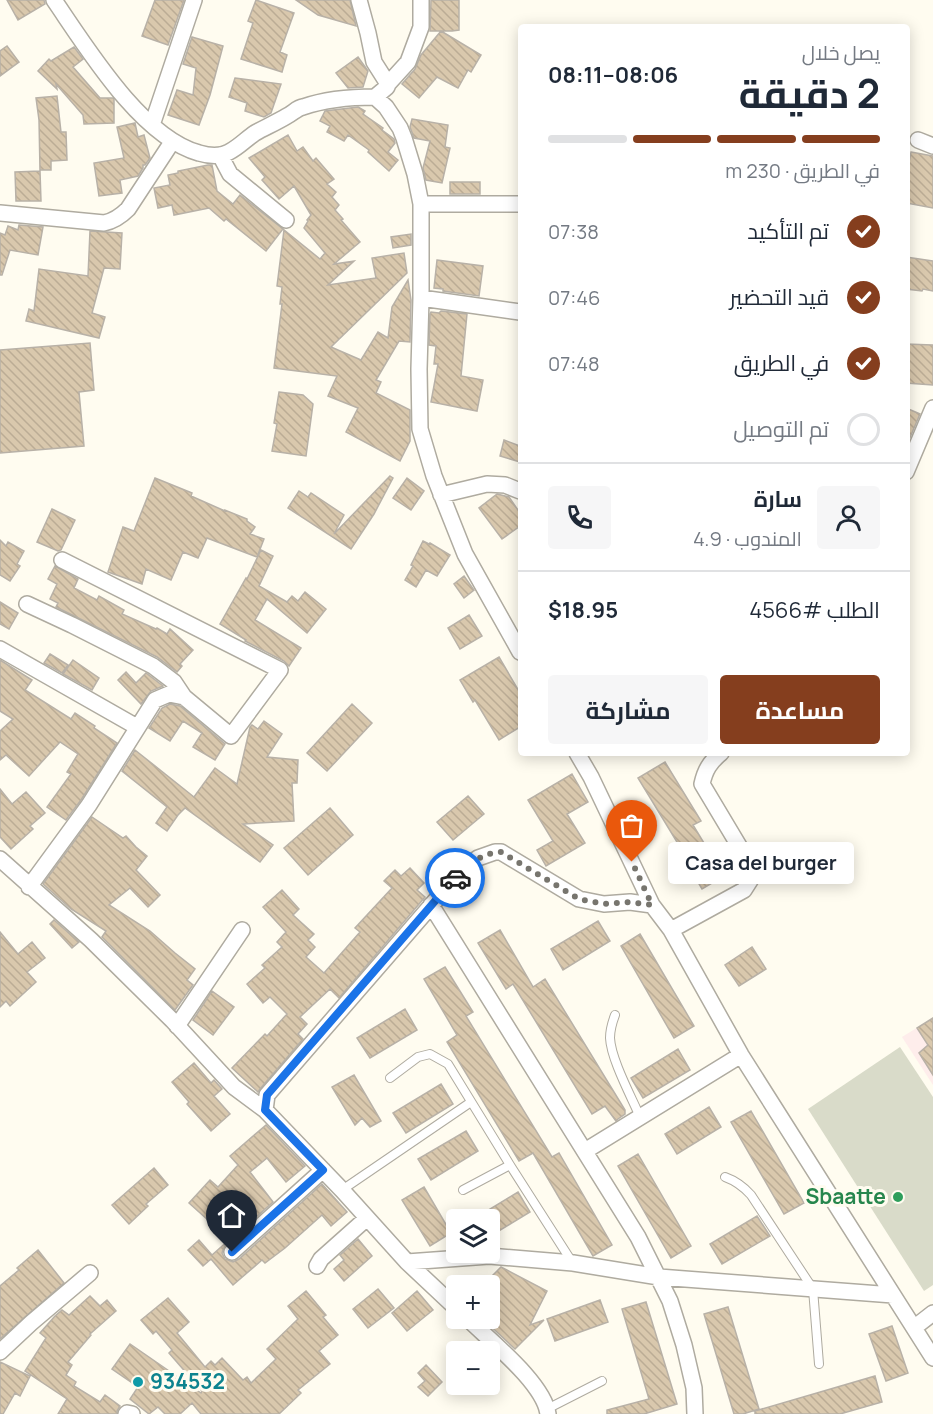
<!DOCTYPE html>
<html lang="ar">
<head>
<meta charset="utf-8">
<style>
  body { margin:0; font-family:Manrope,Cairo,sans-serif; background:#f6f6f7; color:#1f2937; direction:rtl; height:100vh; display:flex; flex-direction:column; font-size:22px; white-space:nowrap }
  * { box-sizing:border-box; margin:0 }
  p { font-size:20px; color:#747a83 }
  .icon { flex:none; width:33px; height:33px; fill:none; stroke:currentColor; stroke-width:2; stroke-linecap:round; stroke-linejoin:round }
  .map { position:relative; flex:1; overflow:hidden; direction:ltr }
  .sheet { position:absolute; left:518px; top:24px; width:392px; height:732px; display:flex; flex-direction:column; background:#fff; border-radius:6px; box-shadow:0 3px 15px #0003; direction:rtl }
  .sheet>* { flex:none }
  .buttons { position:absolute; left:446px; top:1209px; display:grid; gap:12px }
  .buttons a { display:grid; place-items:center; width:54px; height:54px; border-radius:6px; background:#fff; box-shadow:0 3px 15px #0003; font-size:30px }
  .pin { position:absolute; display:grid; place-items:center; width:51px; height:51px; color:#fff; margin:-62px -26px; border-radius:50% 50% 50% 0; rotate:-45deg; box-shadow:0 0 6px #0007 }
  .pin .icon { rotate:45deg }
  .courier { position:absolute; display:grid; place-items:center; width:60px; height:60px; margin:-30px; border:4px solid #1a73e8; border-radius:50%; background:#fff; color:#222; box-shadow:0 2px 8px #0007 }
  .bubble { position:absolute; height:42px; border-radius:6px; background:#fff; box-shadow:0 3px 15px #0003; font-size:20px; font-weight:700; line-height:42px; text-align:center; direction:rtl }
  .head em { font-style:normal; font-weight:700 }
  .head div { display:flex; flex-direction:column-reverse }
  .head { display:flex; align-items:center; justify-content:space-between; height:102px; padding:0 30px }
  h1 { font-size:39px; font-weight:700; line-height:45px }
  .bar { display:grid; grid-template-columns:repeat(4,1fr); gap:9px 6px; align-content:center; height:72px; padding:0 30px }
  .bar i { height:8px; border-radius:4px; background:#e0e1e3 }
  .bar .active { background:#853e1e }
  .bar p { grid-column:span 4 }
  .line { display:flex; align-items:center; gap:15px; padding:0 30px; border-top:2px solid #e0e1e3 }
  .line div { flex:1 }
  .round { display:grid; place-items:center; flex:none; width:63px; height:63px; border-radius:6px; background:#f6f6f7 }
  ol { padding:0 30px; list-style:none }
  li { display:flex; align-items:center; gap:18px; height:66px }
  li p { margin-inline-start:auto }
  li .icon { padding:6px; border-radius:50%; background:#853e1e; color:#fff; stroke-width:4 }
  li:last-child { color:#747a83 }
  li i { width:33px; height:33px; border:3px solid #e0e1e3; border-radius:50% }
  .button { display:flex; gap:12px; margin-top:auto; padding:12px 30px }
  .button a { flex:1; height:69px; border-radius:6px; background:#853e1e; color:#fff; font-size:24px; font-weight:700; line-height:69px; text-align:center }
  .button a+a { background:#f6f6f7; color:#1f2937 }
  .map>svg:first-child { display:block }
</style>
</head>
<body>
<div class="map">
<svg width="933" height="1414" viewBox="0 0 933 1414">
  <defs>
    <pattern id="building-back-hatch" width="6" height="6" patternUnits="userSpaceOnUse" patternTransform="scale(1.5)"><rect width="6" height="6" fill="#d9c8ad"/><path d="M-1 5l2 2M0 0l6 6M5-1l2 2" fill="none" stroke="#bbac95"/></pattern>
  </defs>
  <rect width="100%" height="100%" fill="#fffcf0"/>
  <!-- education -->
  <path fill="#feedeb" d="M933,1018v67l-31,-48z"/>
  <!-- garden -->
  <path fill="#d9dbc9" d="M900,1047l33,50v188l-9,6 -116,-182z"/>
  <!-- building -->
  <path fill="url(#building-back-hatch)" stroke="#b8b1a7" stroke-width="1.5" d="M7,0h37l1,4 -27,16z
    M155,0h29l-16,45 -26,-9z
    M256,0l38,13 -14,39 7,3 -5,17 -41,-13 12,-36 -5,-2z
    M296,0h54l6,26 -38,-11z
    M431,0h28v30l-7,1h-22z
    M441,31l40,24 -10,17 -3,-2 -10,18 -21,-11 -18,21 -17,-14 13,-15 6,-14z
    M192,37l31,9 -13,49 -11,30 -31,-10 9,-25 16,5 3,-27 -13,-4z
    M7,46l12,16 -19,14v-25z
    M74,47l9,12 -10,8 27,31h13l1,1v24l-30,1 -1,-9 -27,-31 1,5 -19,-18 11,-12 2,2z
    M358,57l10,14 -5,16 -15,1 -12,-15z
    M235,78l46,6 -10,29 -7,4 -19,-6 2,-8 -18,-6z
    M57,96l4,36h5l1,28 -16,1v9h-11l-1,-50 -3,-22z
    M358,107l7,4 -2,3 20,14 -1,2 12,9 1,4 -7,9 10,8 -9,11 -21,-19 1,-2 -21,-15 -4,6 -17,-9 3,-6 -10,-5 5,-10z
    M412,119l36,6 -3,22 5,1 -8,35 -16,-3 -3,-12 7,-27 -16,-3 -4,-11z
    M135,123l3,14 6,-2 6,23 -5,7h-2v3l-5,8 -18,4 2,13 -23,3 -5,-33 30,-5 -7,-31z
    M288,135l9,16 6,-4 10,14 3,-3 18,21 -7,5 9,8 -4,5 7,8 -4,5 8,9 -2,1 19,22 -26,22 20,-3 -26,24 48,-7 -4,-20 32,-5 3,20 -76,74 30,13 17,-28 10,6 4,-31 16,-27 3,20 -1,42 -11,-1 -23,39 5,2 -5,11 34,17v31l-10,20 -54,-29 12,-24 -30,-12 9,-20 -63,-8 8,-64h-2l2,-17 -5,-1 7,-56 36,29 5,-6 -21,-25 4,-7 -1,-1 4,-5 -17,-29 -15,13 -17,-19 3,-3 -16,-19z
    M911,152l22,4v52l-27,-5v-26z
    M208,165h4l5,26 16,13 7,-9 43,34 -17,22 -40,-32 -2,2 -15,-13 -35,7 -2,-10 -14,3 -4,-20 16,-3 -2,-10 10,-2v-2z
    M40,171l1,30h-25l-1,-29z
    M450,182h30v12h-30z
    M19,225l24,2 -5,28 -28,-5 -8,25h-2v-42l5,2 3,-9 10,4z
    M90,231l32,2 -2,36 -16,-1 -12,45 13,4 -6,21 -73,-17 3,-12 5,2 5,-42 49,7z
    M411,234v11l-18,3 -2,-11z
    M906,257l27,4v30l-10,-2 -1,2 -16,-2z
    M437,260l46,6 -4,30 -36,-5v-2l-9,-1z
    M441,311l26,3 -6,62 22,4 -6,31 -46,-9 7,-38h-4l2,-18 -7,-1 1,-31 1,-2 8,1z
    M90,343l4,47 -15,2 5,54 -84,7v-103z
    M906,344l27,1v40l-27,-2z
    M279,392l24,3 10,9 -7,52 -34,-5 5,-27 -3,-1z
    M906,408l14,6 -14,33z
    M504,440l16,6v16l-20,-6z
    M390,476l3,2 -19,36 -23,35 -63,-41 11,-17 9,6 3,-4 33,22 -10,19z
    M155,478l37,15 -1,3 34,15v-1l22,9v2l8,6 -5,7 14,5 -7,18 -50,-19 -9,20 -15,-6 -12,28 -25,-11 -4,15 -34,-12 15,-45 11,4z
    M407,478l17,13 -13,19 -18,-12z
    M497,494l12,3 11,16v13l-18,13 -23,-31z
    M52,509l23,11 -14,30 -3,1 -21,-9z
    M0,540l6,6 2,-4 16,9 -7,13 3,2 -10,15 -10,-6z
    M423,541l6,3 1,-1 20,12 -13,21 -11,-6 -10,17 -11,-7 8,-14 -2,-1z
    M261,550l12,6 -14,30 28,16 5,-6 6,5 7,-9 21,17 -19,24 -40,-34 -12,21 46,28 -12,18 -5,-5 -39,-20 1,-1 -26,-16 26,-46 1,1z
    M55,566l23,13 -4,9 23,12 2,-4 25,14 -2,4 34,15 1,-1 10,6 3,-5 23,21 -13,14 2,2 -5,6 -20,-15 -101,-50 2,-4 -8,-4 7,-15 -9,-5z
    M464,576l10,14 -10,8 -10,-14z
    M0,602l18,11 -9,16 -9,-5z
    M469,615l13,21 -22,13 -12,-21z
    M50,654l18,11 -6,8 -18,-10z
    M499,657l21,36v34l-21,13 -24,-40 -2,2 -13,-22z
    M0,660l32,20 -7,10 46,29 4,-6 20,13 -1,2 23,15 -36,57 -15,20 -19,-13 24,-33 -4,-2 11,-18 -18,-12 -31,34 -23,-21 -6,5v-29l13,-12 -13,-8z
    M73,660l26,18 -7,12 -29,-16z
    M126,672l10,11 10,-10 17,13 -12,5 -10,13 -23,-24z
    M170,704l10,2 45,38 -10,16 -22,-13 9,-14 -19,-12 -13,20 -21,-13 13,-20z
    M352,704l20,19 -45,48 -20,-18z
    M264,721l18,13 -15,23 31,3 -1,23h-5l2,38 -51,3 30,21 -13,17 -75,-54 -7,7 -11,16 -11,-8 11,-16 -45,-36 13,-21 59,47 21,-29 22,16 13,-57 2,-2 6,4z
    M665,762l36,59 -8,4 31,51 -22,13 -27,-46 2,-1 -39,-64z
    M572,774l16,28 -21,12 18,29 -39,23 -9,-16 16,-9 -25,-41z
    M0,789l12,15 14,-12 19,21 -15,13 3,3 -22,20 -11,-12z
    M468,796l16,18 -31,26 -16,-18z
    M330,808l23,27 -45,40 -24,-27z
    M92,817l31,21 3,-2 10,11 11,9 -11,14 24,25 -12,12 -18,-19 -21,17 41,26 25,22 20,16 -8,11 6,5 -18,25 -73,-73 4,-6 -35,-22 -28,-25z
    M410,868l14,15 -7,7 8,7 -86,101 -9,-9 -30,28 7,7 -9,10 5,5 -43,50 -2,3 -26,-24 33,-34 2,2 20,-22 -17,-17 -7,6 -16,-19 18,-16 -3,-3 20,-18 -5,-5 9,-10 -23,-25 19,-17 17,19 -6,6 21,19 -6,6 7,7 -9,10 18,16 36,-41 -5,-4 37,-40 -8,-7 11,-11 6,6z
    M54,920l25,22 -7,6 -22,-24z
    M598,921l12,20 -47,29 -12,-21z
    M500,930l33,57 12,-8 80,131v4l-7,5 -2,2 -11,-15 -13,8 -79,-130 -7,5 -28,-46z
    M0,932l18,22 14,-12 13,16 -18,14 9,10 -26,24 -4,-5 -6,6z
    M640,934l54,92 -20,12 -53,-92z
    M752,947l14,22 -27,17 -14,-21z
    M445,967l28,45 -7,4 86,141 7,-4 53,92 -19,11 -60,-103 -14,8 -72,-119 10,-7 -33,-56z
    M212,991l22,16 -21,28 -20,-15z
    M405,1009l12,21 -47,28 -13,-20z
    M933,1018v57l-14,-22 9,-8 -11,-17z
    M678,1049l12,21 -47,28 -12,-20z
    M194,1063l17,20 3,-3 8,9 -8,7 16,18 -19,17 -24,-27 2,-2 -17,-20z
    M354,1075l27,46 -11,6 -8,-9 -7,7 -23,-38z
    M441,1084l12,20 -47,29 -13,-20z
    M709,1107l12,20 -44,27 -12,-20z
    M751,1111l53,92 -20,11 -53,-92z
    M266,1125l39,41 -19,16 -19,-24 -17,14 23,30 -48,43 -3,8 3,6 8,3 6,-3 83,-75 25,28 -16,14 -9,-11 -37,33 -20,15 -3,-3 -29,25 -22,-26 -8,7 -15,-16 11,-10 13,15 44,-39 -20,-25 -27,30 -20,-18 21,-23 8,7 20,-22 -8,-9z
    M466,1131l12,20 -47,29 -13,-21z
    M638,1154l53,92 -20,12 -53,-92z
    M154,1168l14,17 -22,19 2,2 -19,18 -17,-19z
    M424,1187l27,46 -21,13 -28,-46z
    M518,1192l12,20 -41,25v-17h-17z
    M757,1216l13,20 -48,28 -12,-20z
    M358,1239l14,17 -28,25 -10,-12 10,-9 -4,-5z
    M38,1250l26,33 -64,56v-53l19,-16 -2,-2z
    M501,1267l46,24 -17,34 14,-5 -29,29 -33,-31h7v-39z
    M378,1289l16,19 -26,20 -15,-19z
    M306,1291l20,24 -3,2 15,18 -19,16 11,13 -32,26 3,3 -22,21h-78l-9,-11 -12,11h-15l-7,-7 -9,7 -19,-15 8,-12 -26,-18 18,-25 71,49 1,-2 -33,-38 3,-3 -16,-19 -3,3 -12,-14 27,-22 21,24 -12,11 28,34 6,-6 4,4 7,-7 21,22 4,-3 4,6 25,-24 -9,-10 31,-30 -10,-13z
    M417,1291l16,19 -26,21 -15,-18z
    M90,1296l10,10 7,-6 9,11 -26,23 1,1 -23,27 4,3 -6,10 10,7 -2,4 26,16 5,-7 15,11 -3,5v3h-59l9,-15 -42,-28 21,-33 -6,-5 15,-17 7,-6 7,5z
    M600,1300l8,22 -53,19 -8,-22z
    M646,1302l31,102 -33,10h-37v-4l42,-11 -27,-90z
    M728,1307l31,102 -16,5h-9l-30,-100z
    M892,1326l16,47 -22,8 -17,-47z
    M0,1362l30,14 -10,20 -5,-3 -12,21h-3z
    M426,1365l16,17 -14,14 -10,-9 7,-6 -7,-8z
    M875,1376l7,26 -42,12h-85v-3z"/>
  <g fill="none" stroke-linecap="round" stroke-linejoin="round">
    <defs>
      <path id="lane" d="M615,1015c-3,8 -5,15 -5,23 1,21 21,58 30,79
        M390,1078l28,-21 12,-3 18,10 62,101 62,97
        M725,1177c11,4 18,9 26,18l62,94 6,75
        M342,1190l129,-88
        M463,1190l47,-25
        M547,1409l55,-28"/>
      <path id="street" d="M54,0c33,48 87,137 145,153 10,3 21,4 30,-1 10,-5 17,-13 26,-19 11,-6 22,-11 32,-17 6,-3 10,-8 16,-9 23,-8 47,-10 72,-10l11,10 14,21 4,10 11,36 6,30v94l-2,71 1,60 14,47 31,78 55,98
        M359,0l9,33 6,29 14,22
        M375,97l12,-10 1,-3 20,-22 13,-35v-27
        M152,125l42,-125
        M918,140l15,6
        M220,155l10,19 56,46
        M421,204h99
        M0,213l104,10c10,-2 17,-7 24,-14l44,-67
        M421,298l99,14
        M906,472l27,-64
        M441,495l46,-11 18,1 15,6
        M27,604l45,21 81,41 21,16 10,15
        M0,649l137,78
        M577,753l14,24 61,128 19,25 70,125 192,303
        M0,859l91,81 81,80 62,67 31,23
        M29,887l60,-82 66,-105 14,-6 15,3 47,39 49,-66 -218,-110
        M431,905l207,332 32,64 14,44 10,43 1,26
        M671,930l73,-40 7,-11v-13l-49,-82c3,-14 8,-22 19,-31
        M177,1026l65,-96
        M585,1151l156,-96
        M232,1252l91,-82
        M407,1262l82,-6 84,7 86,14 234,18
        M317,1266l4,-7 46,-41
        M456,1308l-49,-46 -65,-72 -77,-80 2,-15 195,-225 16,-12 17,-6h6l78,47 25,5 26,-2 22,3
        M467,1318c22,22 77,65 81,96
        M915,1327l18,-14
        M0,1352l31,-29 59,-50
        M126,1414l1,-1 5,1"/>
    </defs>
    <!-- lane casing -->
    <use href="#lane" stroke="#afaba0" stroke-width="10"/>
    <!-- street casing -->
    <use href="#street" stroke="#afaba0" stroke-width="18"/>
    <!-- lane -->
    <use href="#lane" stroke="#fff" stroke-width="8"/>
    <!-- street -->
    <use href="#street" stroke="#fff" stroke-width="15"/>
  </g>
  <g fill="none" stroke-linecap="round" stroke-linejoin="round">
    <!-- done -->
    <path stroke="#77756e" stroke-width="6" stroke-dasharray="0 10.8" d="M455,878c13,-13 26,-25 46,-26l78,47 25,5 26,-2 22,3 -20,-43"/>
    <!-- route -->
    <path stroke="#1a73e8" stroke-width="8" d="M232,1252l91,-82 -58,-60 2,-15 188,-217"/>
  </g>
  <!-- markers -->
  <circle fill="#2e9e5b" stroke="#fffcf0" stroke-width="2" cx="898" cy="1197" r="6"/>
  <circle fill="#0f9aa8" stroke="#fffcf0" stroke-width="2" cx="138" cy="1382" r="6"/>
  <g text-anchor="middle" stroke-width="6" stroke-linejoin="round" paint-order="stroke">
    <!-- leisure labels -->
    <g font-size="21" font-weight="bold" fill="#27864d" stroke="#fffcf0" text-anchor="end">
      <text x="886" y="1204">Sbaatte</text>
    </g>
    <!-- culture labels -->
    <g font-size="21" font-weight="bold" fill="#0d838f" stroke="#fffcf0" text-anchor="start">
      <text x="150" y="1389">934532</text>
    </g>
  </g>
</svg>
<div class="buttons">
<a><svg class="icon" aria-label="layers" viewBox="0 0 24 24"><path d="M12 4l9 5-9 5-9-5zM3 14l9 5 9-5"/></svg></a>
<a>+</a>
<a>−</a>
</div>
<div class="pin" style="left:632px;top:862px;background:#ea580c"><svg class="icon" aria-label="bag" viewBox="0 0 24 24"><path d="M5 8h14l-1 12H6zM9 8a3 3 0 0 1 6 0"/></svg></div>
<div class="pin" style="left:232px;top:1252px;background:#1f2937"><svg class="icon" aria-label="home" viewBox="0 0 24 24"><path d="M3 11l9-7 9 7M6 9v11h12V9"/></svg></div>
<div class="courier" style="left:455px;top:878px"><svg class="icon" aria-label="car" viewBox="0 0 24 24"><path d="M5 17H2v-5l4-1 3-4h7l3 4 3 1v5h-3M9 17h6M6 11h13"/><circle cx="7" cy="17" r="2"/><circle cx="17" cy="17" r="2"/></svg></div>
<div class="bubble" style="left:668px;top:842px;width:186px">Casa del burger</div>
<section class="sheet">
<div class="head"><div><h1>2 دقيقة</h1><p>يصل خلال</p></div><em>08:06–08:11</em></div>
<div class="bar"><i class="active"></i><i class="active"></i><i class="active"></i><i></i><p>في الطريق · 230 m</p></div>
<ol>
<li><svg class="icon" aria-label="check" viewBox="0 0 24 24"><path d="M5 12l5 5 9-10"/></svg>تم التأكيد<p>07:38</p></li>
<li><svg class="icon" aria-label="check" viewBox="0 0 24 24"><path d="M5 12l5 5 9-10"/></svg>قيد التحضير<p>07:46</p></li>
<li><svg class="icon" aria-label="check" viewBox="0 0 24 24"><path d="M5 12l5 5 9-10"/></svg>في الطريق<p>07:48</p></li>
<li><i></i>تم التوصيل</li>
</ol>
<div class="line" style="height:108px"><a class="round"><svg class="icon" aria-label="person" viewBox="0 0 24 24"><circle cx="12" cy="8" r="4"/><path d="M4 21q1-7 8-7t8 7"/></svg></a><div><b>سارة</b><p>المندوب · 4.9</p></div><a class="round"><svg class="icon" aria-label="phone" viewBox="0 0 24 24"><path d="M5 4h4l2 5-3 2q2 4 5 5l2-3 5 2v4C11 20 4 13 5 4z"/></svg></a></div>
<div class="line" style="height:78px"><div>الطلب #4566</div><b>$18.95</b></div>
<div class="button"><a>مساعدة</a><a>مشاركة</a></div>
</section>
</div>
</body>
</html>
